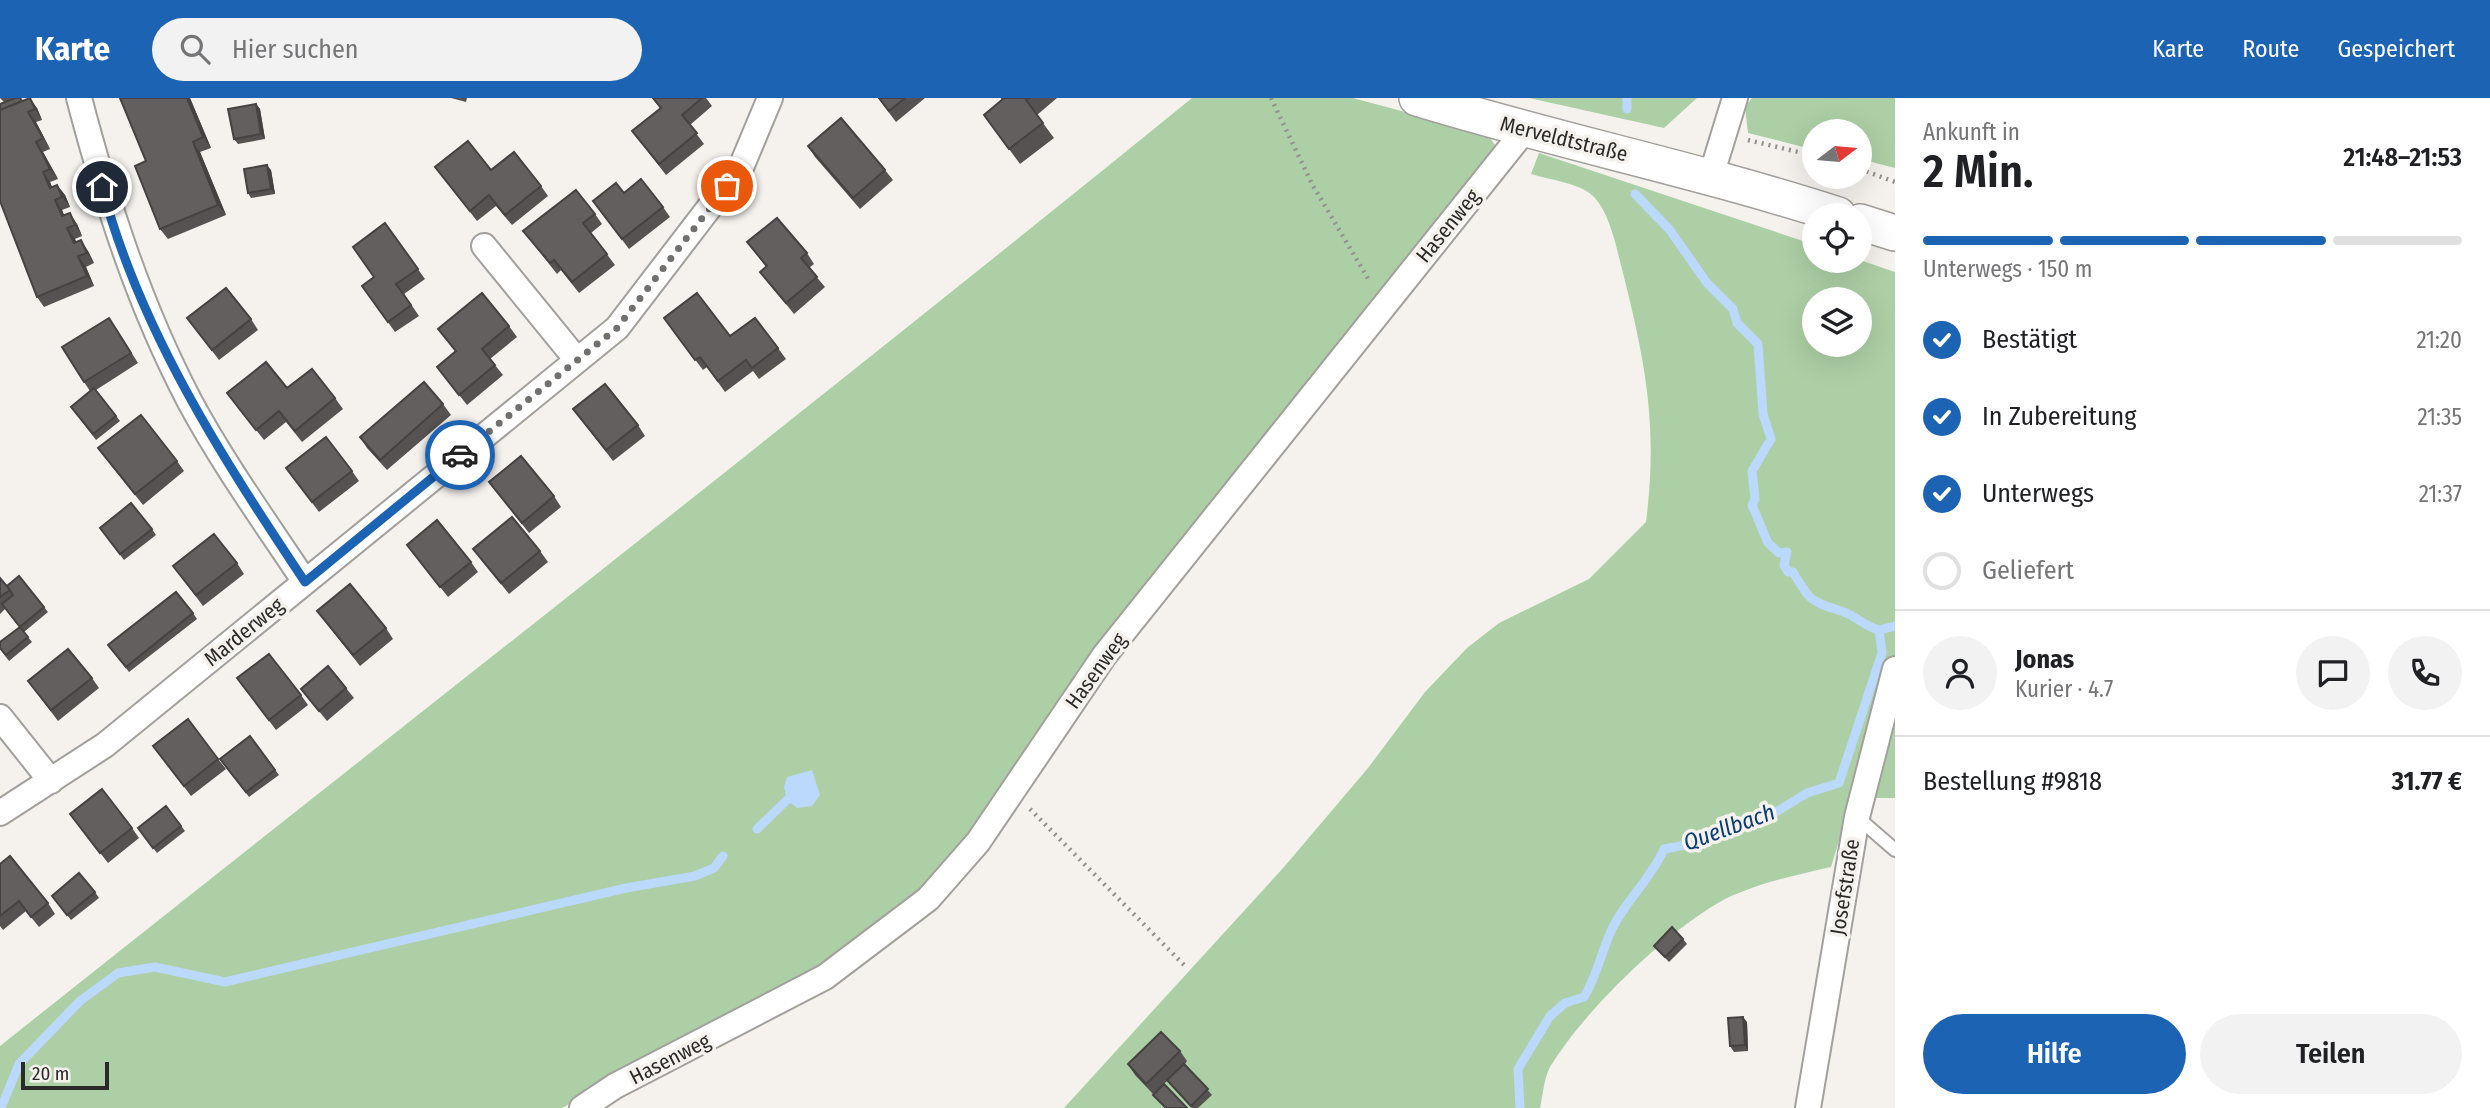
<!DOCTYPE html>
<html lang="de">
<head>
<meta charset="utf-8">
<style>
  body { margin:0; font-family:"Fira Sans Condensed",sans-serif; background:#f2f2f2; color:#202124; height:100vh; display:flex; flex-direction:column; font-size:26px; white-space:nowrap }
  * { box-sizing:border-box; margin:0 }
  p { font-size:23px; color:#757577 }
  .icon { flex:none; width:38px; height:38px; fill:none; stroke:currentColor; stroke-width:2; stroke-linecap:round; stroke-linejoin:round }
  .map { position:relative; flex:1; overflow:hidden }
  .side { display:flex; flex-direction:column; background:#fff; width:595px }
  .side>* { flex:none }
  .needle { width:46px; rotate:74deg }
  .fabs { position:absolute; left:1802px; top:21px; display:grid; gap:14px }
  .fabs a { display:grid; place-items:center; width:70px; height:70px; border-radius:50%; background:#fff; box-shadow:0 7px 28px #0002; font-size:35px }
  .scale { position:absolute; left:21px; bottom:18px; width:88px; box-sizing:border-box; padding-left:7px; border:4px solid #2b2a29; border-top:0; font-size:19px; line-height:24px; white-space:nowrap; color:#2b2a29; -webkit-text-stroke:5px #f5f2ee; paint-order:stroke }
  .pin { position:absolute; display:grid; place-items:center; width:60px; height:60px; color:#fff; margin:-30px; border:4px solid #fff; border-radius:50%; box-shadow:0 2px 7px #0007 }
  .courier { position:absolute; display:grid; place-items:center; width:70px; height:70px; margin:-35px; border:5px solid #1c63b3; border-radius:50%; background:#fff; color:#222; box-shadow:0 2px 9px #0007 }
  .headline em { font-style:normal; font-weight:600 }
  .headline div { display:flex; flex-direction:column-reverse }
  .headline { display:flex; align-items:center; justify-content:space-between; height:119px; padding:0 28px }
  h1 { font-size:46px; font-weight:600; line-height:52px }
  .bar { display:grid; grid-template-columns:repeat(4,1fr); gap:10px 7px; align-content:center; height:84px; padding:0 28px }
  .bar i { height:9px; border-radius:5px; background:#e0e0e0 }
  .bar .selected { background:#1c63b3 }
  .bar p { grid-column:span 4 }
  .line { display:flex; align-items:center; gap:18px; padding:0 28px; border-top:2px solid #e0e0e0 }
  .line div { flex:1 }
  .round { display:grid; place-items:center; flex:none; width:74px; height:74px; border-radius:37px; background:#f2f2f2 }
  ol { padding:0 28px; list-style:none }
  li { display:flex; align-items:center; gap:21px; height:77px }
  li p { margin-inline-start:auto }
  li .icon { padding:7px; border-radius:50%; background:#1c63b3; color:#fff; stroke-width:4 }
  li:last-child { color:#757577 }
  li i { width:38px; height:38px; border:4px solid #e0e0e0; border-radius:50% }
  .cta { display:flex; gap:14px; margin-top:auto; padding:14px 28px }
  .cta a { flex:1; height:80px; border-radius:42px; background:#1c63b3; color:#fff; font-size:28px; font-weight:600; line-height:80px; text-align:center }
  .cta a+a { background:#f2f2f2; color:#202124 }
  header { display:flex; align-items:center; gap:42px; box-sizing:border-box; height:98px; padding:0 35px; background:#1c63b3; color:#fff }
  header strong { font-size:33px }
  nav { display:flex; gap:38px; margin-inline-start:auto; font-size:24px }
  .search { width:490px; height:63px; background:#f2f2f2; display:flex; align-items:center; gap:18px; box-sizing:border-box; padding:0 24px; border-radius:38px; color:#757577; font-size:26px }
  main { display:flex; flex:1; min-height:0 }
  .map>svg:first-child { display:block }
</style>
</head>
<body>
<header>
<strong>Karte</strong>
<div class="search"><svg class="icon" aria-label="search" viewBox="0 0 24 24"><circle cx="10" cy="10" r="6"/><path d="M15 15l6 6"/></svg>Hier suchen</div>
<nav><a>Karte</a><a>Route</a><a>Gespeichert</a></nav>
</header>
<main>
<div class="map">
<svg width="1895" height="1010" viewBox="0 0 1895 1010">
  <rect width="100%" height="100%" fill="#f5f2ee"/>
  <!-- green -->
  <path fill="#adcfa5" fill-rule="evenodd" d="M1192,0h161l134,36 8,11 -135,186 -371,485 -61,70 -94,73 -272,149h-562v-62c397,-316 798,-628 1192,-948z
    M1529,0h168l-33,30z
    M1752,0h143v70l-35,-9v-28h-45v19l-67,-17 -3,-26z
    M1539,55l276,92v16l45,-1 35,12v385l-64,210c-35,8 -82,18 -113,36 -56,33 -133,107 -168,164 -6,11 -7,28 -10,41h-476l220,-241 84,-99 57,-76 42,-44 32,-25 90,-44 57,-57c12,-95 0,-157 -23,-249 -6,-22 -12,-57 -28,-75 -13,-15 -45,-18 -64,-24zM1815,201h45v46h-45z
    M1895,613v87h-27z"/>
  <!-- water -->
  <path fill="#bbd8fd" d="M812,672l8,25 -8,11 -15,2 -10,-8 -3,-13 3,-10z"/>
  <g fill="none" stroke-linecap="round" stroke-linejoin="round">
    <!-- stream -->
    <path stroke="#bbd8fd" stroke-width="9" d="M1627,11v-11
      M1635,96l34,35 38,54 26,26 4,14 21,21 5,70 8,25 -19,32 3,28 -3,6 16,38 11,10 8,-1 -3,13 4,7h5c18,31 18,29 51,40 13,5 22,15 35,18
      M757,731l30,-29
      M1,1010l18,-44 61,-63 38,-28 37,-6 70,15 401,-94 69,-12 19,-8 9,-12
      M1520,1010l-2,-39 32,-53 15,-13 19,-6c13,-21 17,-44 27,-66 14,-30 40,-52 53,-82l38,-7 64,-24 41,-25 32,-10 43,-130 -3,-23 16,-4"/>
    <defs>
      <path id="lane" d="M1857,719l38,33"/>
      <path id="street" d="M79,0c28,106 60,207 111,304 34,63 76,121 115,180
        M1711,78l24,-78
        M484,148l93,114
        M0,619l51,64
        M0,715l105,-68 512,-417 125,-163 28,-67
        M582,1010l33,-22 210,-109 103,-78 50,-57 126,-186 420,-525
        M1808,1010l49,-291 38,-148"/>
      <path id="secondary" d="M1417,0c140,43 282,72 421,117
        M1860,124l35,11"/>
    </defs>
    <!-- lane casing -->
    <use href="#lane" stroke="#a2a09c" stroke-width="16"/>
    <!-- street casing -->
    <use href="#street" stroke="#a2a09c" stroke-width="28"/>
    <!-- secondary casing -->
    <use href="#secondary" stroke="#a2a09c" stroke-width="38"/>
    <!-- path -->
    <path stroke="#93918e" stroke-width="4.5" stroke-dasharray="2 5" stroke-linecap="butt" d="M1271,0l41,86 58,98
      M1748,42l67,16
      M1860,71l35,13
      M1030,711l155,157"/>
    <!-- lane -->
    <use href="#lane" stroke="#fff" stroke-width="12"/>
    <!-- street -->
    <use href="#street" stroke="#fff" stroke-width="24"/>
    <!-- secondary -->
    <use href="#secondary" stroke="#fff" stroke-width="35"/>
  </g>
  <!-- wall -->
  <path fill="#555251" d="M0,0h13l-9,4z
    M190,0l21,50 -11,4 26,63 -58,24 -8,-10z
    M451,0h16l-1,4z
    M652,0h54l6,8 -22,19 14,19 -38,31 -34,-44 28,-23z
    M878,0h47l-29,24z
    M1002,0h55l-20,17 17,23 -34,26 -36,-49 19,-16z
    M23,3l14,7 5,12 -6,2 14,27 -7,3 15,27 -8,3 2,5 5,-2 8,10 5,12 -8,3 2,5 13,9 5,12 -7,3 1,3 12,9 6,12 -8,4 8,19 -50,21 -7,-10z
    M256,6l4,5 5,30 -27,5 -4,-5z
    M808,48l77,24 8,10 -33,29 -45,-52z
    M435,69l56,3 50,16 7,10 -36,29 -16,-19 -19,15z
    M271,72l4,24 -24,4 -3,-5z
    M593,103l70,6 7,10 -41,32z
    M595,116l7,10 -11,9 24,32 -36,28 -18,-23 -4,4 -34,-43z
    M385,125l40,56 -21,15 15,22 -24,16 -33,-46 12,-9z
    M747,144l60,11 7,11 -5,4 16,19 -31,27 -34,-42 6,-5z
    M187,220l64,1 7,11 -39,30z
    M509,228l8,11 -27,22 13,16 -36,30 -30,-38 19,-15 -18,-23z
    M116,230l22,35 -42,27 24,31 -24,19 -25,-33 19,-16 -6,-9z
    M671,230l59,8 48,12 8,11 -27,20 -6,-8 -28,21 -18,-25 -4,3z
    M287,290l48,10 8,11 -41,33 -16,-20 -22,18 -37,-47z
    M443,306l8,11 -64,55 -20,-22 -7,-11z
    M573,311l65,16 7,11 -32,25z
    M98,350l79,13 7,10 -41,34z
    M286,370l66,3 7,10 -40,31z
    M489,384l65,14 7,11 -32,26z
    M100,430l52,1 4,6 -32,25z
    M407,447l64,17 7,10 -30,25z
    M473,451l67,2 8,11 -39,32z
    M237,465l7,11 -41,32 -30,-40z
    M0,480l7,8 37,21 4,5 -24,20 8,10 -23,19 -9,-12 19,-22 -14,-18 -5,5z
    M317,513l69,17 7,11 -33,27z
    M193,515l4,6 -68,53 -21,-27z
    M92,580l7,10 -41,33 -30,-40z
    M237,580l64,17 7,10 -32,25z
    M346,590l8,10 -27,23 -26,-32z
    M250,638l29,39 -30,22 -29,-38z
    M153,648l65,13 8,10 -35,27z
    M166,708l19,25 -28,22 -19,-25z
    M70,716l62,14 7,10 -31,25z
    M0,766l48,39 7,11 -16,13 -13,-16 -23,19 -3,-4z
    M95,794l4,6 -28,22 -19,-24z
    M1683,841l4,5 -18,18 -15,-16z
    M1747,924l1,29 -14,1 -4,-6z
    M1180,953l7,10 -2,3 27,31 -14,13h-6l-25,-27 -14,13 -18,-19 -7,-11z"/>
  <!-- shaded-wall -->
  <path fill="#454242" d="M30,0l7,10 5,12 -7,-11z
    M187,0h3l21,50 -8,-11z
    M256,6l4,5 5,30 -4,-5z
    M28,14l8,10 14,27 -7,-11z
    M36,44l7,10 15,27 -8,-10z
    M193,44l7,10 26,63 -8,-10z
    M267,67l4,5 4,24 -4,-5z
    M43,74l7,10 7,17 -7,-11z
    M57,87l8,10 5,12 -8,-10z
    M55,102l7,10 7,17 -7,-11z
    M70,115l7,11 5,12 -7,-11z
    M67,130l8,11 6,15 -7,-11z
    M81,142l7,11 6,12 -7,-10z
    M78,158l8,11 8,19 -7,-10z
    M1743,919l4,5 1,29 -3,-6z"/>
  <!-- building -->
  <path fill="#635f5e" stroke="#454242" stroke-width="2" d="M15,0h5l2,3 -22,9v-6z
    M30,0l5,11 -7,3 15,26 -7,4 14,27 -7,3 7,16 7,-3 5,12 -7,3 7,16 8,-3 5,12 -8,3 7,15 7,-3 6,13 -9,3 9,20 -50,21 -37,-96v-91z
    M120,0h67l16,39 -10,5 25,63 -58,24 -25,-63 11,-5z
    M653,0h49l-20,17 15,18 -38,31 -27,-33 29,-23z
    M879,0h26l-16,13z
    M1002,0h27l-3,2 17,23 -34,26 -25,-34 19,-16z
    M256,6l5,30 -27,5 -6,-30z
    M841,20l44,52 -32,28 -45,-52z
    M468,43l23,29 23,-18 27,34 -36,29 -16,-20 -19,16 -35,-44z
    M267,67l4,24 -23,4 -4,-24z
    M641,81l22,28 -41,32 -29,-38 23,-18 8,10z
    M576,92l19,24 -12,9 24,31 -35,28 -18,-22 -4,3 -27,-32z
    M777,120l30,35 -6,5 16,19 -31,26 -26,-31 7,-6 -20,-24z
    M385,125l33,46 -22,15 15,21 -23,17 -26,-36 12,-9 -21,-30z
    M226,190l25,31 -39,31 -25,-32z
    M482,195l27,33 -27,23 13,16 -36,30 -22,-28 19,-16 -18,-22z
    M697,195l33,43 25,-18 23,30 -26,20 -6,-8 -28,21 -18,-24 -5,3 -31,-42z
    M109,220l22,35 -47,29 -22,-35z
    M266,264l21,26 25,-19 23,29 -40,33 -16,-20 -23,19 -29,-37z
    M424,284l19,22 -63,56 -20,-23z
    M605,286l33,41 -32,25 -33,-41z
    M94,290l22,28 -23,18 -22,-27z
    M141,317l36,46 -42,33 -37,-46z
    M326,339l26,34 -40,31 -26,-34z
    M521,358l33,40 -32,27 -33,-41z
    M131,405l21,26 -32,25 -20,-26z
    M512,419l28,34 -39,32 -28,-34z
    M437,422l34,42 -31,25 -33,-42z
    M214,436l23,29 -41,32 -23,-29z
    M19,478l25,31 -24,20 8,10 -22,18 -6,-7v-6l20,-15 -18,-23 11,-9 -6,-9z
    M0,480l10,12 -10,7z
    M350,486l36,44 -33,27 -36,-44z
    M176,494l17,21 -67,54 -18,-22z
    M68,551l24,29 -41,32 -23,-29z
    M269,556l32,41 -32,25 -32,-42z
    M328,568l18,22 -27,23 -18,-22z
    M188,621l30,40 -34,27 -31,-40z
    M250,638l25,34 -29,22 -26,-33z
    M102,691l30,39 -32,25 -30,-39z
    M166,708l15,20 -28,22 -15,-20z
    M10,758l38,47 -17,14 -12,-16 -19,15v-52z
    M79,775l16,19 -28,23 -15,-19z
    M1672,829l11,12 -18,18 -11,-11z
    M1743,919l2,28 -15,1 -2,-28z
    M1161,934l19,19 -34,33 -18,-20z
    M1184,966l24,25 -17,17 -24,-26z
    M1164,986l23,24h-21l-13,-13z"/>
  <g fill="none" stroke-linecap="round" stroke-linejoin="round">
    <!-- done -->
    <path stroke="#72706e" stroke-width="7" stroke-dasharray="0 12.6" d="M460,357l157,-127 110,-142"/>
    <!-- route -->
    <path stroke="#1c63b3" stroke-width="9" d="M102,89c38,144 121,272 203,395l155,-127"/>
  </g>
  <g text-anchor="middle" stroke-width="7" stroke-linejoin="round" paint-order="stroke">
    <!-- street labels -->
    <g font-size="21" fill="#2b2a29" stroke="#f5f2ee">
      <text transform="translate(1564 41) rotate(14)" y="7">Merveldtstraße</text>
      <text transform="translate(1448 128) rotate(-51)" y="7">Hasenweg</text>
      <text transform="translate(244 534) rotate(-39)" y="7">Marderweg</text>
      <text transform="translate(1096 573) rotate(-54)" y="7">Hasenweg</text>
      <text transform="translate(1845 789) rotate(-81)" y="7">Josefstraße</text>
      <text transform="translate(670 961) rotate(-27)" y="7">Hasenweg</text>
    </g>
    <!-- water labels -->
    <g font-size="23" font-style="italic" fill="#093c70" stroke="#f5f2ee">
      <text transform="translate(1729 729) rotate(-20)" y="8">Quellbach</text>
    </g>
  </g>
</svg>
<div class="fabs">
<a><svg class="needle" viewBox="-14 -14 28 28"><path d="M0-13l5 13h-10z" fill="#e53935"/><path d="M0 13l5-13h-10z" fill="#757577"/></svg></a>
<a><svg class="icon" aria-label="locate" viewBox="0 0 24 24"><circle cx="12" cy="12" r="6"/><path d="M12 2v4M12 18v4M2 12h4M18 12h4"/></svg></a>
<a><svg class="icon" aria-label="layers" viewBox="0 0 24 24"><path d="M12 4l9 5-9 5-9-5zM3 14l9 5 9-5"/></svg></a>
</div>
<div class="scale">20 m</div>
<div class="pin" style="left:727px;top:88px;background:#ea580c"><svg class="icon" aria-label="bag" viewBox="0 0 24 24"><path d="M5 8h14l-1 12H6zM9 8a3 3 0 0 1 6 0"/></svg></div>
<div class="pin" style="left:102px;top:89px;background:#1f2937"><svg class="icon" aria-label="home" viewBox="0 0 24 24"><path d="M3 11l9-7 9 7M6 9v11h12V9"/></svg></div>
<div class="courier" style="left:460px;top:357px"><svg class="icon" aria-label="car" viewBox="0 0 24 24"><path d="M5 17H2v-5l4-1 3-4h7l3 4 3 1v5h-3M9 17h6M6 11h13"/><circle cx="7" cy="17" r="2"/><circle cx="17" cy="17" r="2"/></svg></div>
</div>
<section class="side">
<div class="headline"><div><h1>2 Min.</h1><p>Ankunft in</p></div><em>21:48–21:53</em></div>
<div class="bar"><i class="selected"></i><i class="selected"></i><i class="selected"></i><i></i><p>Unterwegs · 150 m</p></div>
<ol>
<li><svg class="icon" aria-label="check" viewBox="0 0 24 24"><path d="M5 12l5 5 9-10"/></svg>Bestätigt<p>21:20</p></li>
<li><svg class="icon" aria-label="check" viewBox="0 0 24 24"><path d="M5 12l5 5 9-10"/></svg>In Zubereitung<p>21:35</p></li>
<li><svg class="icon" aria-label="check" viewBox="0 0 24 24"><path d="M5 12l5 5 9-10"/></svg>Unterwegs<p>21:37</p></li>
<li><i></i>Geliefert</li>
</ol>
<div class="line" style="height:126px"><a class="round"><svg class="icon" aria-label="person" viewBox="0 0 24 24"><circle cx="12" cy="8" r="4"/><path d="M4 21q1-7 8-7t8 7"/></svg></a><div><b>Jonas</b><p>Kurier · 4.7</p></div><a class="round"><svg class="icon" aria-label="chat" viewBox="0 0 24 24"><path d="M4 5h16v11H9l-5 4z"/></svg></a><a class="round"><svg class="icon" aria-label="phone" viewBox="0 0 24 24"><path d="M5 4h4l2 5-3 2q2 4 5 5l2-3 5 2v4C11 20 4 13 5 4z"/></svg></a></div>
<div class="line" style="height:91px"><div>Bestellung #9818</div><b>31.77 €</b></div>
<div class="cta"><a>Hilfe</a><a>Teilen</a></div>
</section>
</main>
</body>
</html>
